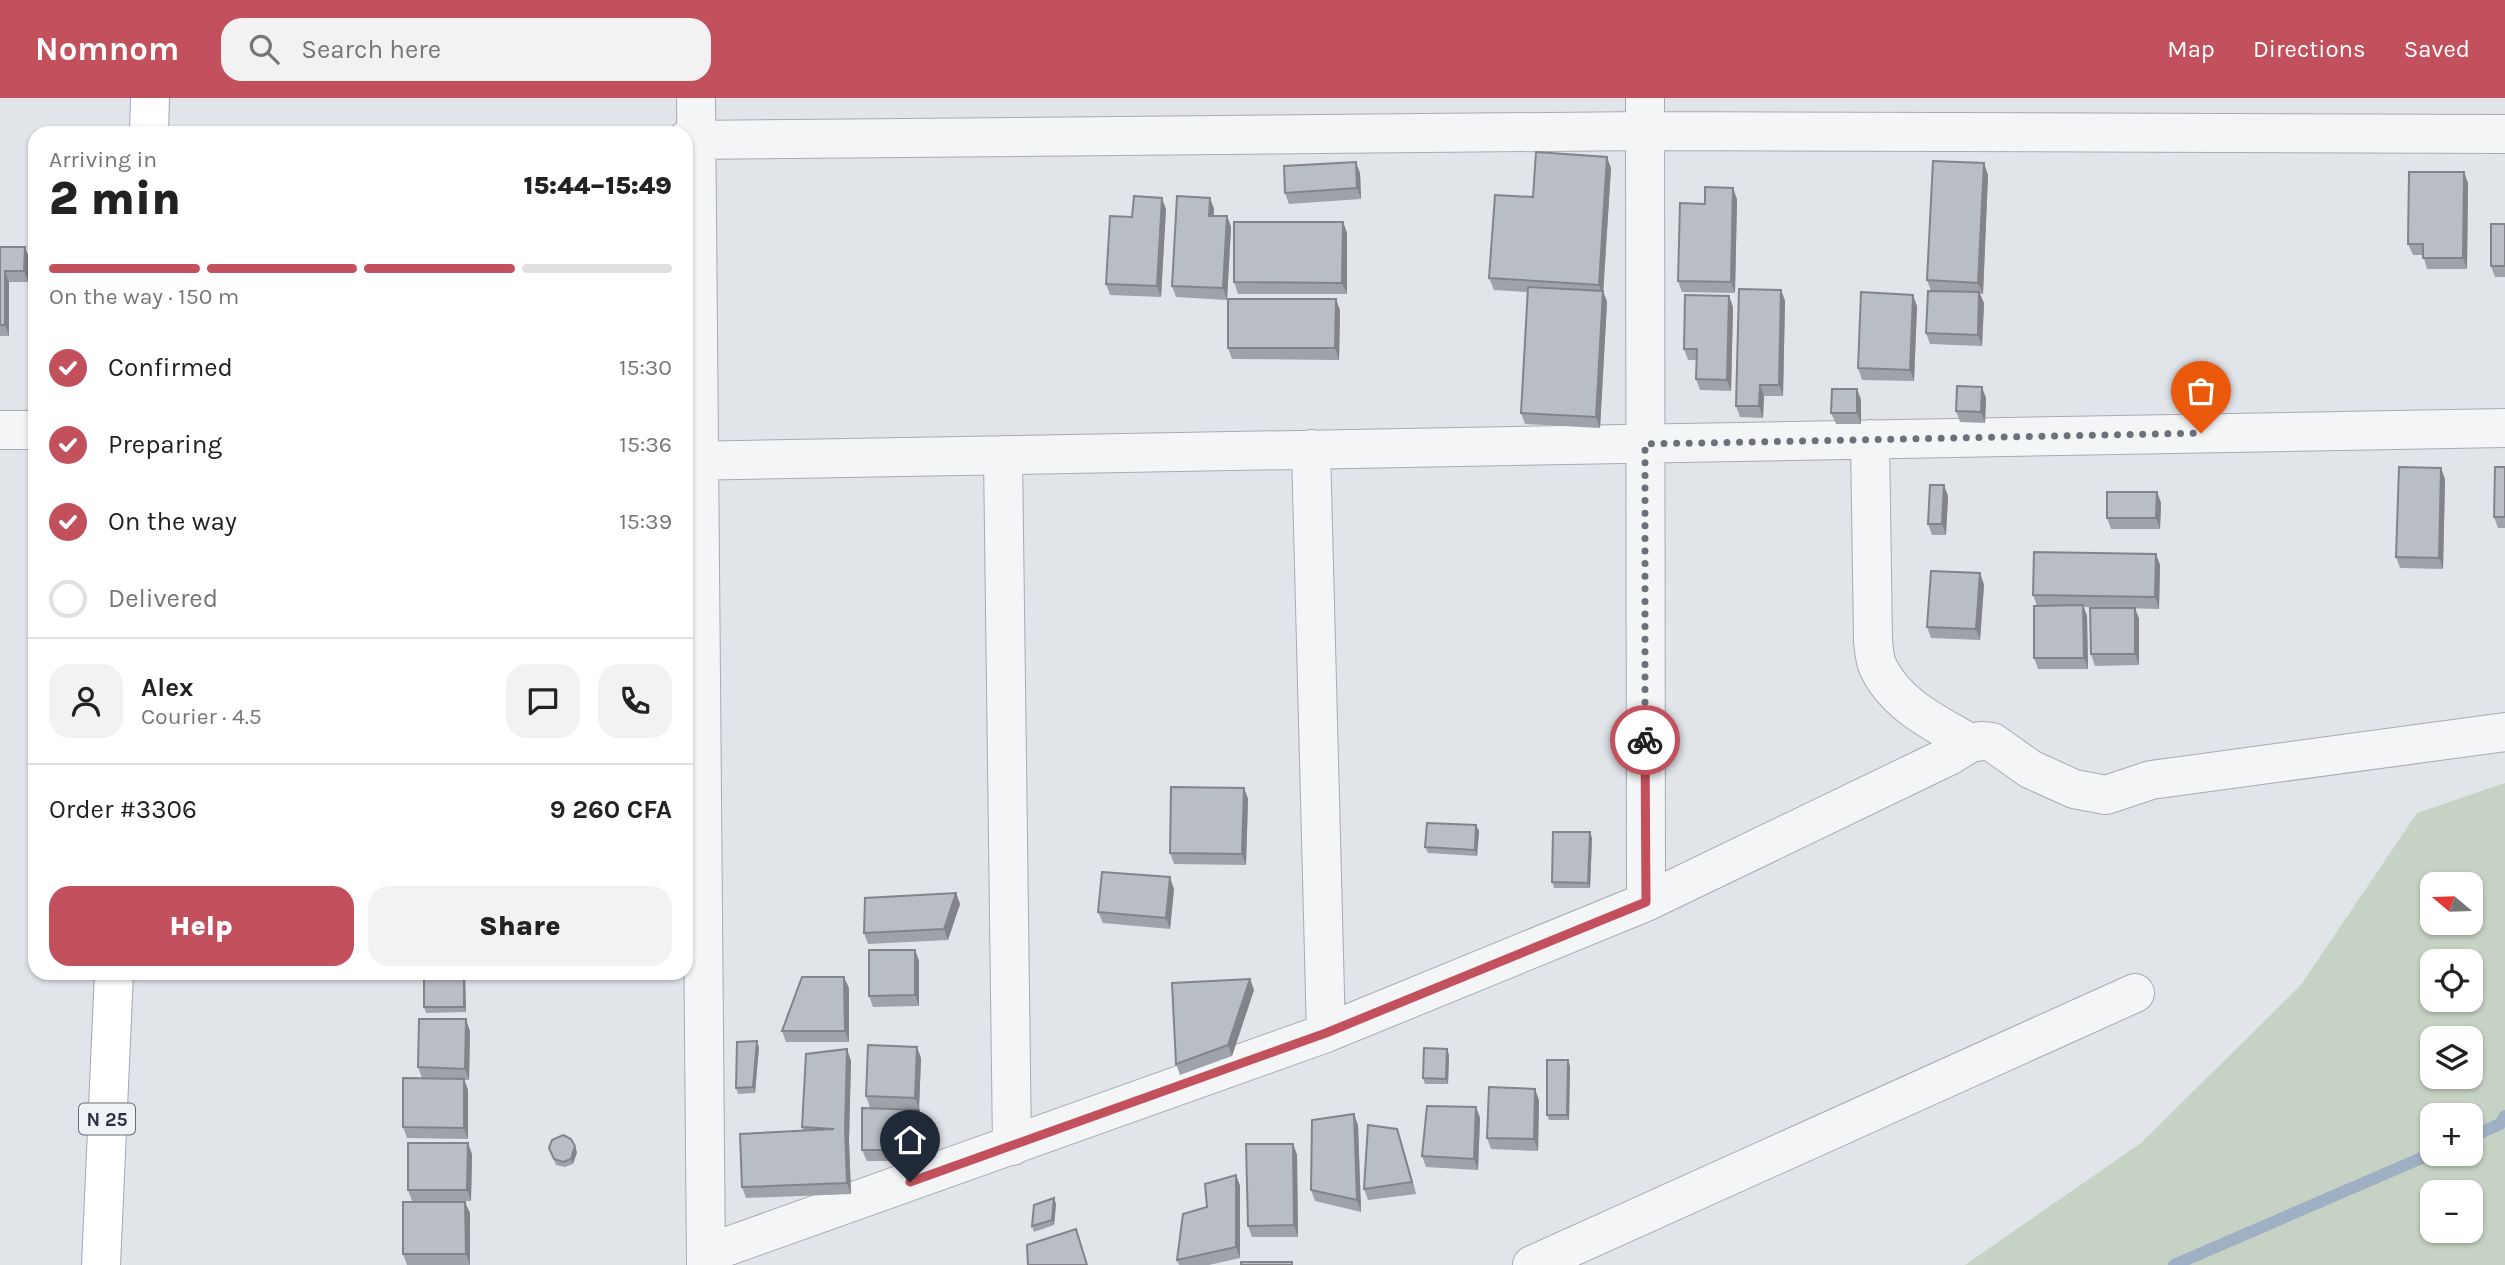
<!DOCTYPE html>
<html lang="en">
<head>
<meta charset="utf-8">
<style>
  body { margin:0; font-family:Karla,sans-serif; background:#f2f2f2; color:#222; height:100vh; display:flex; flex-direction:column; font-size:26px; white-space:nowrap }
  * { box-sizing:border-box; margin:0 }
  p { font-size:23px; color:#767676 }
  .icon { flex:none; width:38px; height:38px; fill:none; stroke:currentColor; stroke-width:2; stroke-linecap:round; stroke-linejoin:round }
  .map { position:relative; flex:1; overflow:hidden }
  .panel { position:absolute; left:28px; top:28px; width:665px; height:854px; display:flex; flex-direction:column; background:#fff; border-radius:21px; box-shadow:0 2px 5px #0004 }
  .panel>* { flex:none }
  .needle { width:46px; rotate:289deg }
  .controls { position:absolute; left:2420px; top:774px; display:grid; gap:14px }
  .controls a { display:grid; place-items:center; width:63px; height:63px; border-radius:14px; background:#fff; box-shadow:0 2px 5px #0004; font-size:35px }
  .pin { position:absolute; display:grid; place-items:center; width:60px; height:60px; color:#fff; margin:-72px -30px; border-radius:50% 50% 50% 0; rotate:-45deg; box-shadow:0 0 7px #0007 }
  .pin .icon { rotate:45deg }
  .courier { position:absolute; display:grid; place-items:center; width:70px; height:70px; margin:-35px; border:5px solid #c3515d; border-radius:50%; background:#fff; color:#222; box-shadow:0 2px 9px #0007 }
  .head em { font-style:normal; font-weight:800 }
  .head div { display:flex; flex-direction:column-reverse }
  .head { display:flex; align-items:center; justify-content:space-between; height:119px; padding:0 21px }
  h1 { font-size:46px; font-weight:800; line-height:52px }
  .bar { display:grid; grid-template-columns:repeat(4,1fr); gap:10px 7px; align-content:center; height:84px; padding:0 21px }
  .bar i { height:9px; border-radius:5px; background:#e0e0e0 }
  .bar .current { background:#c3515d }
  .bar p { grid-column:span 4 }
  .line { display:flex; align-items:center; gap:18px; padding:0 21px; border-top:2px solid #e0e0e0 }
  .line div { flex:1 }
  .round { display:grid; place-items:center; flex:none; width:74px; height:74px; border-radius:21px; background:#f2f2f2 }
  ol { padding:0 21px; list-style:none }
  li { display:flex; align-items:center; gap:21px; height:77px }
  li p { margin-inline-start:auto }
  li .icon { padding:7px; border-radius:50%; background:#c3515d; color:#fff; stroke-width:4 }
  li:last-child { color:#767676 }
  li i { width:38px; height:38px; border:4px solid #e0e0e0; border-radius:50% }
  .button { display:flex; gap:14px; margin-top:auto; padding:14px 21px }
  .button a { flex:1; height:80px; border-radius:21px; background:#c3515d; color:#fff; font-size:28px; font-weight:800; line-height:80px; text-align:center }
  .button a+a { background:#f2f2f2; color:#222 }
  header { display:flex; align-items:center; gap:42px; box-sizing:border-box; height:98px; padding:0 35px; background:#c3515d; color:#fff }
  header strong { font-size:33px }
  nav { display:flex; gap:38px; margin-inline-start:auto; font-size:24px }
  .search { width:490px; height:63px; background:#f2f2f2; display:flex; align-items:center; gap:18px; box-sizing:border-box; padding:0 24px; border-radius:21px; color:#767676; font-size:26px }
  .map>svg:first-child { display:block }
</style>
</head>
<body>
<header>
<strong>Nomnom</strong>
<div class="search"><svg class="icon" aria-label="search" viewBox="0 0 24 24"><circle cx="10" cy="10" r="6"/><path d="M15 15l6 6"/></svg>Search here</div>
<nav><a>Map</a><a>Directions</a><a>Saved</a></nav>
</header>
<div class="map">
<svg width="2505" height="1167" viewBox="0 0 2505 1167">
  <rect width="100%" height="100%" fill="#e1e4e9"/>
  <!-- green -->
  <path fill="#c6d2c3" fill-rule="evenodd" d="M2505,685v482h-540l176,-122 160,-158 116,-172zM2432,786h39v38h-39zM2432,863h39v38h-39zM2432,940h39v38h-39zM2432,1017h39v38h-39zM2432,1094h39v38h-39z"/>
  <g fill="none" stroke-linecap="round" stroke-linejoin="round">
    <!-- stream -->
    <path stroke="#9fb0c5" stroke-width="12" d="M2471,1039l29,-13 5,-8
      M2174,1167l259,-112"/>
    <defs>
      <path id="street" d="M696,0l10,1167
        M1645,0l1,804
        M686,42l959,-9 860,3
        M0,332h35
        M1870,341l3,201c1,8 1,19 5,27 18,38 57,56 92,76
        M1311,351l15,584
        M1003,357l9,691
        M686,363l1819,-33
        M706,1156l620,-221 320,-131 303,-146 21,-13 11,-2 11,1 38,27 44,20 32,6 45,-15 354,-48
        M1532,1167l603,-272"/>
      <path id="primary" d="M149,35l1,-35
        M101,1167l13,-292"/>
    </defs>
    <!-- street casing -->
    <use href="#street" stroke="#a7abb3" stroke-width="40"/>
    <!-- primary casing -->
    <use href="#primary" stroke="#a1a8b3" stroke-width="40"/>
    <!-- street -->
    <use href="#street" stroke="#f3f5f7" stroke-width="38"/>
    <!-- primary -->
    <use href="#primary" stroke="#fff" stroke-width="38"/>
  </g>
  <!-- wall -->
  <path fill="#9fa3a9" d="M1611,70l-8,123 4,11 -7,126 -75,-4 -4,-11 7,-121 -34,-2 -5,-12 44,-81z
    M1360,75l1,26 -72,5 -4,-11z
    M1988,77l-5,119h-3l4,9 -2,43 -52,-2 -4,-11 5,-42 -4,-11z
    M2468,85l-1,86h-40l-4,-14h-10l-5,-11z
    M1210,100l4,11 -1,7h14l4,11 -4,73 -51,-3 -4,-11z
    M1737,101l-2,94 -53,-1 -4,-11 27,-77z
    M1166,111l-5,88 -51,-2 -4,-11 26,-67z
    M1343,124l4,11v61h-109l-4,-12z
    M2505,126v53h-10l-4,-11z
    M0,149h25l4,11 -1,24h-19v54h-9z
    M1781,192l4,11 -2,95h-19l-1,22 -23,-1 -4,-11z
    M1729,198l4,11 -2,84 -31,-1 -4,-11 1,-19h-9l-4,-11z
    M1917,208l-3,75 -52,-1 -4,-12z
    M1340,212l-1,50 -107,-1 -4,-11z
    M1857,291l4,11v24h-25l-5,-11z
    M1986,300l-1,25 -25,-1 -4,-11z
    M2505,369v61h-7l-4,-11z
    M2445,381l-2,90 -43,-1 -4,-11z
    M2157,394l4,11 -1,26h-49l-4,-11z
    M1948,398l-2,39h-14l-4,-11z
    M2156,456l4,11 -1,44 -75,-2 3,9 1,53h-50l-4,-11 3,-52 -4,-11z
    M1980,475l4,12 -4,55 -49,-2 -4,-11z
    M2135,510l4,11v46l-44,1 -4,-12z
    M1244,690l4,11 -2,66 -72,-1 -4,-11z
    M1476,727l3,6 -2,25 -49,-3 -3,-6z
    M1592,740l-2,50h-36l-2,-6z
    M1174,791l-4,40 -67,-6 -5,-11z
    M956,795l4,11 -12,36 -80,4 -4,-11z
    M915,852l4,11v45l-46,1 -4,-11z
    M465,875l1,39 -40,1 -2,-6z
    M1250,881l4,11 -22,66 -52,19 -4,-11z
    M849,890v54h-63l-4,-11z
    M470,933l-1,49h-5l4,10v49l-61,-1 -4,-11 19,-49 -4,-11z
    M759,949l-4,46 -17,1 -2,-6z
    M847,951l4,12 -2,80 2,53 -105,4 -4,-11 61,-56 -1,-4z
    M1447,951l2,6 -1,29h-23l-2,-6z
    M921,960l-2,51 -49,-1 -4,-12z
    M1570,968l-1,54h-20l-2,-5z
    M1539,1002l-1,51 -47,-2 -4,-11z
    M1476,1009l4,11 -2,52 -52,-3 -4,-11z
    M919,1012l4,11 -1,40h-55l-5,-11z
    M1358,1027l3,87 -46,-11 -4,-11z
    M1401,1042l15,54 -48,6 -4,-11z
    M1293,1046l4,11 1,82h-46l-4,-11z
    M549,1050l28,4 -4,12 -8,3 -9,-2z
    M472,1056l-1,47h-59l-4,-11z
    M1236,1077l4,11v72l-31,7h-30l-2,-5 30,-53z
    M1056,1106l-2,21 -20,7 -2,-6z
    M470,1115v52h-63l-4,-11z"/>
  <!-- shaded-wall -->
  <path fill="#82848a" d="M1607,59l4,11 -8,128 -4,-11z
    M1356,64l4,11 1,26 -4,-11z
    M1984,65l4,12 -5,119 -5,-11z
    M2464,74l4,11 -1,86 -4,-11z
    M1733,90l4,11 -2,94 -4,-11z
    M1162,100l4,11 -5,88 -4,-11z
    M1210,100l4,11 -1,18 -4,-11z
    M1227,118l4,11 -4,73 -4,-12z
    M1343,124l4,11v61l-5,-11z
    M25,149l4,11 -1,24 -4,-11z
    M5,173l4,11v54l-4,-11z
    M1781,192l4,11 -2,95 -4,-11z
    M1603,193l4,11 -7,126 -4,-11z
    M1979,194l5,11 -2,43 -4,-11z
    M1913,197l4,11 -3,75 -4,-11z
    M1729,198l4,11 -2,84 -4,-11z
    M1336,201l4,11 -1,50 -4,-12z
    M1760,287l4,11 -1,22 -4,-12z
    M1982,289l4,11 -1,25 -4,-11z
    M1857,291l4,11v24l-4,-11z
    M2441,370l4,11 -2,90 -4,-11z
    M1944,387l4,11 -2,39 -4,-11z
    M2157,394l4,11 -1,26 -4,-11z
    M2156,456l4,11 -1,44 -4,-12z
    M1980,475l4,12 -4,55 -4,-11z
    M2083,507l4,11 1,53 -4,-11z
    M2135,510l4,11v46l-4,-11z
    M1244,690l4,11 -2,66 -4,-11z
    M1476,727l3,6 -2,25 -2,-6z
    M1590,734l2,6 -2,50 -2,-5z
    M1170,779l4,12 -4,40 -4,-11z
    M956,795l4,11 -12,36 -4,-11z
    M915,852l4,11v45l-4,-11z
    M464,875h1l1,39 -2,-5z
    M844,879l5,11v54l-4,-11z
    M1250,881l4,11 -22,66 -4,-11z
    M466,921l4,12 -1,49 -4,-11z
    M757,943l2,6 -4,46 -2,-6z
    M917,949l4,11 -2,51 -4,-11z
    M847,951l4,12 -2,80 2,53 -4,-11 -2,-53z
    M1447,951l2,6 -1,29 -2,-5z
    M1568,962l2,6 -1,54 -2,-5z
    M464,981l4,11v49l-4,-11z
    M1535,991l4,11 -1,51 -4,-12z
    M1476,1009l4,11 -2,52 -4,-11z
    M919,1012l4,11 -1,40 -4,-11z
    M1354,1016l4,11 3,87 -4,-12z
    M1397,1031l4,11 15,54 -4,-12z
    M468,1045l4,11 -1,47 -4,-11z
    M1293,1046l4,11 1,82 -4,-12z
    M575,1048l2,6 -4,12 -2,-5z
    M1236,1077l4,11v72l-4,-11z
    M1054,1100l2,6 -2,21 -2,-5z
    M465,1104l5,11v52l-4,-11z"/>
  <!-- building -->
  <path fill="#b9bdc5" stroke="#82848a" stroke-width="2" d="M1536,54l71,5 -8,128 -110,-7 6,-83 38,2z
    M1933,63l51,2 -6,120 -51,-3z
    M1356,64l1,26 -72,5 -1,-27z
    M2409,74h55l-1,86h-40v-14h-15z
    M1705,89l28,1 -2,94 -53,-1 2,-78 25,1z
    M1134,98l28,2 -5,88 -51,-2 4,-68 22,1z
    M1177,98l33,2 -1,18h18l-4,72 -51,-2z
    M1234,124h109l-1,61 -108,-1z
    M2491,126h14v42h-14z
    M0,149h25l-1,24h-19v54h-5z
    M1528,189l75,4 -7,126 -75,-4z
    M1739,191l42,1 -2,95h-19l-1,21h-23z
    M1928,193l51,1 -1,43 -52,-2z
    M1861,194l52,3 -3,75 -52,-2z
    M1685,197l44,1 -2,84 -31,-1 1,-30h-13z
    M1228,201h108l-1,49h-107z
    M1957,288l25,1 -1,25 -25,-1z
    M1832,291h25v24h-26z
    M2399,369l42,1 -2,90 -43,-1z
    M2495,369h10v50h-11z
    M1930,387h14l-2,39h-14z
    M2107,394h50l-1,26h-49z
    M2034,454l122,2 -1,43 -122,-2z
    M1931,473l49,2 -4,56 -49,-2z
    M2083,507l1,53h-50v-52z
    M2090,510h45v46h-44z
    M1171,689l73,1 -2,66 -72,-1z
    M1427,725l49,2 -1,25 -50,-3z
    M1553,734h37l-2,51 -36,-1z
    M1102,774l68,5 -4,41 -68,-6z
    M956,795l-12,36 -80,4 1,-35z
    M869,852h46v45l-46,1z
    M424,875h40v34h-40z
    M802,879h42l1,54h-63z
    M1250,881l-22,66 -52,19 -4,-81z
    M419,921h47l-1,50 -47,-2z
    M757,943l-4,46 -17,1 1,-46z
    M868,947l49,2 -2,51 -49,-2z
    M1424,950l23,1 -1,30 -23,-1z
    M847,951l-2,81 2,53 -105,4 -2,-53 94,-5 -32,-2 4,-73z
    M1547,962h21l-1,55h-20z
    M403,980l61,1v49l-61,-1z
    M1489,989l46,2 -1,50 -47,-1z
    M1427,1008l49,1 -2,52 -52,-3z
    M862,1010l57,2 -1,40h-56z
    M1354,1016l3,86 -46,-10 1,-70z
    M1368,1027l29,4 15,53 -48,7z
    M563,1037l8,4 4,7 -4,13 -8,3 -9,-3 -5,-11 3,-8z
    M408,1045h60l-1,47h-59z
    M1246,1046h47l1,81 -46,1z
    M1236,1077v72l-59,13 6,-46 24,-7 -2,-23z
    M1054,1100l-2,22 -20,6 2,-21z
    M403,1104h62l1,52h-63z
    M1076,1131l11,36h-60h1l-1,-20z
    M1241,1164h51v3h-51z"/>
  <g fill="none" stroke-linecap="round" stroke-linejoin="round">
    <!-- done -->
    <path stroke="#6b707a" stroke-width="7" stroke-dasharray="0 12.6" d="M1645,642v-296l556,-11"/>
    <!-- route -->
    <path stroke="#c3515d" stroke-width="9" d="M910,1084l416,-149 320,-131 -1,-162"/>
  </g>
  <g text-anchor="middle" stroke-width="5" stroke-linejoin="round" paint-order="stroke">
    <!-- shield labels -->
    <rect fill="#f0f3f6" stroke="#666b76" stroke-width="2" x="79" y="1005.5" width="56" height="31" rx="5"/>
    <g font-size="19" font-weight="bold" fill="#2b313f">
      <text x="107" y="1028">N 25</text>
    </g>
  </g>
</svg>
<div class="controls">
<a><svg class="needle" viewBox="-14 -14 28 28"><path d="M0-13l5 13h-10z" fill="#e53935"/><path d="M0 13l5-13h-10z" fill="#767676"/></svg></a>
<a><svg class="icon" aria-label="locate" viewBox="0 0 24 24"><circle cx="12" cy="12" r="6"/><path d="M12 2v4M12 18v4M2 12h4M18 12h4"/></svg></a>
<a><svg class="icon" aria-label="layers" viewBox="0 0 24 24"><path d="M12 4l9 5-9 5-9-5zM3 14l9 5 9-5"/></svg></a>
<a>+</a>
<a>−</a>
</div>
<div class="pin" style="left:2201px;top:335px;background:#ea580c"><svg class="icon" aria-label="bag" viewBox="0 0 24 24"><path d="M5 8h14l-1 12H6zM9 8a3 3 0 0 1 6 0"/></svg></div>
<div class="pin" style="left:910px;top:1084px;background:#1f2937"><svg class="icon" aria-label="home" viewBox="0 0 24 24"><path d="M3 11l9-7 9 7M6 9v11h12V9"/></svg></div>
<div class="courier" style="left:1645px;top:642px"><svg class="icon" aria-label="bike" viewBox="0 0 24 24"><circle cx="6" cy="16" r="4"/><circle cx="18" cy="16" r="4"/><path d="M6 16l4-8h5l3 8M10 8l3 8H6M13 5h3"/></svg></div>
<section class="panel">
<div class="head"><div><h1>2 min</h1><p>Arriving in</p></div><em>15:44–15:49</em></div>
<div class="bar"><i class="current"></i><i class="current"></i><i class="current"></i><i></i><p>On the way · 150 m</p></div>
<ol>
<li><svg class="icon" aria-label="check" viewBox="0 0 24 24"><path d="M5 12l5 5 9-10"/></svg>Confirmed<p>15:30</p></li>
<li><svg class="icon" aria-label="check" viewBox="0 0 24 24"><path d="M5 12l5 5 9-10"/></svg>Preparing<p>15:36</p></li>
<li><svg class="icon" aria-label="check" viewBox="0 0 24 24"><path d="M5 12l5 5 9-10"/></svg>On the way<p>15:39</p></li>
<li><i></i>Delivered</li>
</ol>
<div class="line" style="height:126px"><a class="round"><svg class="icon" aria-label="person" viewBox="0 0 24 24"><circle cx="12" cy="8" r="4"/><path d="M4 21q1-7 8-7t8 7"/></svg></a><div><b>Alex</b><p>Courier · 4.5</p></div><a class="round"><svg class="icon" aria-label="chat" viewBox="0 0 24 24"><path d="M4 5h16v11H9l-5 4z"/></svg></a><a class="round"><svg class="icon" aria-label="phone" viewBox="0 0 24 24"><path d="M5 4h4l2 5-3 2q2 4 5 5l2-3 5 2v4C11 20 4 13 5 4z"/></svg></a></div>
<div class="line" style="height:91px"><div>Order #3306</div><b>9 260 CFA</b></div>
<div class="button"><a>Help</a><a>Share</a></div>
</section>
</div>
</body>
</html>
